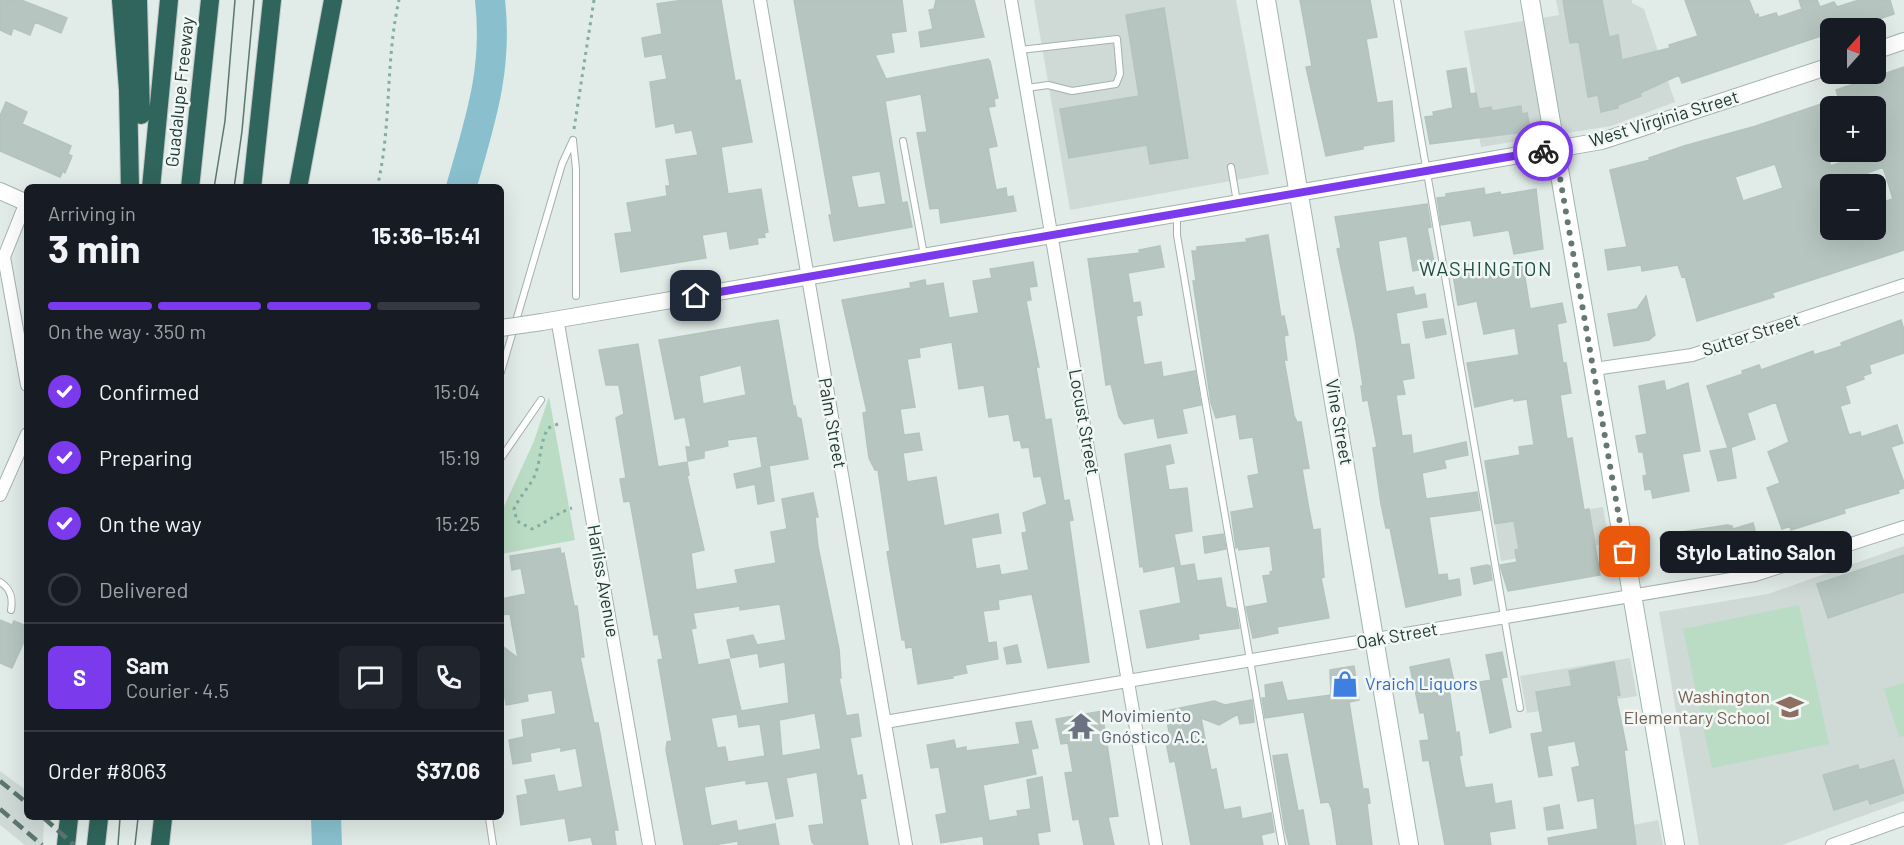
<!DOCTYPE html>
<html lang="en">
<head>
<meta charset="utf-8">
<style>
  body { margin:0; font-family:Barlow,sans-serif; background:#20242c; color:#f1f3f6; height:100vh; display:flex; flex-direction:column; font-size:22px; white-space:nowrap }
  * { box-sizing:border-box; margin:0 }
  p { font-size:20px; color:#9ea1a6 }
  .icon { flex:none; width:33px; height:33px; fill:none; stroke:currentColor; stroke-width:2; stroke-linecap:round; stroke-linejoin:round }
  .map { position:relative; flex:1; overflow:hidden }
  .sheet { position:absolute; left:24px; top:184px; width:480px; height:636px; display:flex; flex-direction:column; background:#171b24; border-radius:9px; box-shadow:0 6px 24px #0002 }
  .sheet>* { flex:none }
  .needle { width:39px; rotate:21deg }
  .buttons { position:absolute; left:1820px; top:18px; display:grid; gap:12px }
  .buttons a { display:grid; place-items:center; width:66px; height:66px; border-radius:9px; background:#171b24; box-shadow:0 6px 24px #0002; font-size:30px }
  .pin { position:absolute; display:grid; place-items:center; width:51px; height:51px; color:#fff; margin:-26px; border-radius:12px; box-shadow:0 3px 9px #0006 }
  .courier { position:absolute; display:grid; place-items:center; width:60px; height:60px; margin:-30px; border:4px solid #7c3aed; border-radius:50%; background:#fff; color:#222; box-shadow:0 2px 8px #0007 }
  .bubble { position:absolute; height:42px; border-radius:9px; background:#171b24; box-shadow:0 6px 24px #0002; font-size:20px; font-weight:700; line-height:42px; text-align:center }
  .overview em { font-style:normal; font-weight:700 }
  .overview div { display:flex; flex-direction:column-reverse }
  .overview { display:flex; align-items:center; justify-content:space-between; height:102px; padding:0 24px }
  h1 { font-size:39px; font-weight:700; line-height:45px }
  .bar { display:grid; grid-template-columns:repeat(4,1fr); gap:9px 6px; align-content:center; height:72px; padding:0 24px }
  .bar i { height:8px; border-radius:4px; background:#363941 }
  .bar .selected { background:#7c3aed }
  .bar p { grid-column:span 4 }
  .line { display:flex; align-items:center; gap:15px; padding:0 24px; border-top:2px solid #363941 }
  .line div { flex:1 }
  .round { display:grid; place-items:center; flex:none; width:63px; height:63px; border-radius:9px; background:#20242c }
  ol { padding:0 24px; list-style:none }
  li { display:flex; align-items:center; gap:18px; height:66px }
  li p { margin-inline-start:auto }
  li .icon { padding:6px; border-radius:50%; background:#7c3aed; color:#fff; stroke-width:4 }
  li:last-child { color:#9ea1a6 }
  li i { width:33px; height:33px; border:3px solid #363941; border-radius:50% }
  .map>svg:first-child { display:block }
</style>
</head>
<body>
<div class="map">
<svg width="1904" height="845" viewBox="0 0 1904 845">
  <rect width="100%" height="100%" fill="#e1ebe7"/>
  <!-- built -->
  <path fill="#cfdad6" d="M1034,0h202l33,174 -199,36z
    M1556,0h76v3l12,6 31,93 -64,24 -130,21 -2,-11 4,-1 -19,-104 95,-16z
    M1603,507l6,36 -108,18 -6,-36z
    M1904,546v255l-122,44h-83l-40,-233 109,-18z
    M1630,658l7,38 -110,17 -7,-37z
    M0,771l27,20v27h17l-1,27h-18l-25,-20z
    M1658,820l5,25h-27l-3,-20z"/>
  <!-- green -->
  <path fill="#badbc4" d="M549,397l26,143 -74,14v-41l33,-72z
    M1799,605l30,139 -117,24 -29,-139z
    M1904,683v53l-5,1 -15,-48z"/>
  <g fill="none" stroke-linecap="round" stroke-linejoin="round">
    <!-- river -->
    <path stroke="#8ac0ce" stroke-width="30" d="M461,188c19,-67 37,-118 29,-188
      M326,818l1,27"/>
  </g>
  <!-- building -->
  <path fill="#b6c5c0" stroke="#b3c4be" stroke-width="1.5" fill-rule="evenodd" d="M0,0h21l46,18 -6,15 -26,-11 -5,13 -17,-7 -2,7 -11,-5z
    M683,0h38l14,81 5,-1 12,62 -31,5 7,47 33,-5 7,43 -4,1 1,4 -8,1 1,6 -28,5 -3,-18 -25,4 4,23 -85,14 -6,-38 17,-2 -5,-29 40,-7 -1,-10h4l-4,-26 32,-5 -6,-25 -16,3 -2,-10 -18,4 -6,-45 17,-3 -5,-25 -17,3 -3,-19 20,-4 -5,-30z
    M794,0h108l4,31 -15,2 3,19 -19,3 11,24 102,-20 2,2 8,37 -4,1 1,7 -7,1 9,39 -9,2 8,42 10,-2 1,9 6,-1 3,15 -75,12 -2,-15 -9,1 -13,-76 10,-1 -6,-38 -36,7 17,102 5,-1 5,25 -78,14 -5,-26h3zM880,171l6,33 -28,4 -7,-32z
    M936,0h38l10,37 -63,10 -2,-15 14,-3 -4,-19 5,-1z
    M1300,0h70l7,37 -11,2 11,64 15,-2 2,40 -31,5v3l-37,7 -20,-89 6,-1z
    M1563,0h39l7,37 9,-2 4,25 48,-12 -1,-3 29,-9 -13,-36h64l6,15 3,-1 1,4 17,-5 2,4 24,-8 -3,-9h18l3,7 14,-5 3,5 22,-7h31l4,14 -42,14h-22v5l-148,50 -3,-8 -39,18 1,3 -23,9v3l-17,4 -3,-17 -10,2 -9,-55 -9,1z
    M1164,8l24,150 -38,6 -3,-19 -78,13 -9,-49 79,-13 -13,-81z
    M1904,67v183l-132,43 2,4 -77,24 -12,-45 -3,1 -4,-12 -36,6 -1,-6 -33,5 -3,-20 22,-3 -17,-77 40,-10 -1,-2 35,-12 72,-20 74,-25v65l45,-14 11,-5 -3,-11h2l-12,-35 -16,5h-16l-5,-16zM1775,164l8,24 -40,13 -8,-24zM1883,167l10,32 -15,4 7,22 -26,9 -7,-4 -19,5 -14,-44 11,-4v-3h9z
    M1466,68l4,26 6,-1 3,16 12,-2 1,4 29,-5 1,8 5,-1 4,18 -101,13 -5,-27 9,-1 -1,-4 20,-4 -6,-37z
    M6,102l21,10 -5,12 49,22 -3,8 4,2 -7,17 -2,-2 -3,6 -60,-26v-35z
    M1484,188l1,7 15,-3 1,3 35,-6 7,60 -29,5 -5,-24 -35,6 -3,-16 -30,5 -4,-27 9,-1v-3z
    M1427,204l4,23 -4,1 8,39 -22,4 -6,-35 -29,5 8,51 27,-5 2,9 10,-2 2,13 -31,6 5,32 8,-1 5,34 -12,2 3,14 -9,1 6,41 9,-1 2,19 53,-12 2,13 -24,5 2,8 -24,5 4,26 51,-7 3,18 -51,7 9,58 9,-1 1,7 11,-2 2,16 -55,12 -16,-79h-4l-5,-24 -8,-56 4,-1 -9,-47 -5,1 -2,-15h2l-8,-52 -18,-85 4,-1 -6,-31z
    M1268,235l13,82 3,-1 4,19 -4,1 3,24h-3l10,56 3,6h4l8,46 -7,1 6,35 5,26 7,-1 4,48 -3,1 8,40 -52,9 1,6 -25,5 -7,-31 22,-4 -5,-27 8,-1 -1,-3 3,-1 -3,-25 -31,4v-3l-3,1 -5,-36 23,-4 -6,-32 11,-2 -6,-37 -13,2 -4,-25 -20,4 -5,-15 -18,-122h3l-4,-30h5v-4l50,-5 -1,-3z
    M1160,246l4,21 -36,6 5,30 7,-1 2,13 -6,1 8,49 17,-3 2,15 32,-6 6,34 -19,4 5,24 -29,5 -4,-20 -30,6 -5,-7 -8,-33 -5,1 -18,-126 52,-6 -1,-3z
    M1033,262l4,24 -8,1 2,13 -5,1 13,66h-3l9,53 6,-1 13,82 5,-1 4,20 -4,1 20,141 -41,6 -16,-74 -34,6 1,9 -16,2 5,32 8,-1 2,17 -33,6 2,8 -15,3 1,2 -35,6 -6,-37 -6,1 -1,-8h-3l-15,-88 3,-1 -12,-81h-3l-6,-12 -6,-45 4,-1 -25,-112 69,-12 -1,-5 15,-3 1,6 17,-3 6,35 30,-5 -6,-32 19,-3 -2,-9zM952,342l7,47 25,-4 5,32 20,-3 5,27 6,-1 2,8 7,-1 5,30 7,-1 6,28 -24,9 4,19 -5,1 7,37 -28,5 -2,-10 -23,4 -5,-31 30,-5 -3,-19 -54,12 -8,-49 -29,5 -4,-29 19,-3 -3,-17 -15,2 -4,-26 15,-2 -8,-48 13,-2 -1,-9z
    M1468,265l1,9 54,-9 7,44 32,-6 4,19 -9,2 6,39h3l5,30 -11,2 7,44 5,-1 12,72 5,-1 11,66 -92,16 -8,-26 17,-3 -2,-12 4,-1 -5,-28 -19,3 -10,-63 35,-6 -1,-8 15,-2 -7,-46 -13,2v-3l-39,9 -8,-44 52,-8 -4,-27 -31,6 -7,-33 -19,4 -6,-37z
    M1646,296l9,39 -6,5 -35,6 -6,-32 29,-5z
    M1443,319l3,15 -20,4 -3,-16z
    M778,320l15,86h2l2,11 4,2 7,40 -46,8 -5,-31 -30,4 1,6 -24,5v7l-16,3 -2,-14h5l-6,-30 -10,2 -16,-79zM741,365l5,30 -43,9 -4,-28z
    M1901,320l3,10v23l-35,12 2,8 -8,3 1,3 -19,7 5,17 -10,3 9,29 11,-3 1,5 36,-12 6,18 -12,4 13,36v5l-6,2 1,3 -55,16 1,4 -54,17 -1,-4 -8,3 -15,-41 13,-5 -12,-31 21,-10 -13,-40 -29,11 8,26 -26,9h2l5,30 -18,3 -8,-30 18,-3 -21,-62 36,-12 -1,-3 17,-6 2,5 52,-19 1,4 28,-9 -1,-3z
    M638,344l20,123 29,-5 2,13 -2,1 17,74 -13,3 5,37 42,-7 -3,-13 41,-7 -5,-31 16,-3 -5,-30 31,-6 5,24h-3l3,30 21,102 2,29h-2l7,38 12,-2 3,22 -11,2 7,38 5,-1 4,23 -6,1 8,46h-53l-3,-3 -3,-16 15,-2 -7,-52 -31,6 7,38 -17,3 -8,-38 -22,3v-4l-42,7 7,39 25,-5 2,10 37,-7 4,21h-41v-4l-24,4h-30l-18,-95 1,-8 5,-1 -14,-81 5,-1 -5,-25 -4,1 -24,-134 -6,1 -4,-23 6,-1 -10,-60 8,-4 -5,-29h-13l-7,-35zM780,604l6,36 -29,5 -4,-10 -26,5 4,18 27,-5 2,14 25,-5 4,41 -48,8 -12,-52 -31,6 -7,-36 5,-1 -3,-15 47,-7v4zM815,713l6,36 -39,7 -3,-36zM737,714l2,13 21,-3 5,32 -37,6 -3,-15 -8,1 -6,-30z
    M1664,381l2,10 22,-8 12,68 -18,3 7,37 -36,7 -2,-9 -6,1 -2,-14 4,-1 -4,-23h-4l-3,-16 11,-2 -8,-48z
    M1170,445l4,18 -9,2 4,25 18,-2 5,43 -18,3 6,31 -36,7 -1,-6 -3,1 -15,-113z
    M769,466l5,35 -16,3 -3,-20 -18,4 -3,-14z
    M1753,523l5,19 -22,5 1,6 -55,9 -2,-10 -17,3 -3,-17 2,-3 65,-10 5,1 1,3z
    M1223,534l3,15 -21,4 -2,-16z
    M560,548l1,6 3,-1 10,53h3l7,51h-4l14,66h4l20,107h-4l2,15h-23l-2,-8 -22,4 -4,-23 -44,7 -4,-29 11,-2 -3,-14 29,-5 4,17 25,-5 -7,-39 -15,3v-4l-31,6 1,8 -18,3 -4,-24 15,-3 -2,-17 34,-6 -4,-24 -25,4 1,7 -22,4 -5,-31v-29l17,13 -8,-44 -9,1v-16l25,-5 -5,-26 -9,2 -2,-14z
    M1904,555v37l-76,26 -11,-34z
    M1194,564l3,17 24,-3 5,29 10,2 3,19 -41,6 1,5 -52,9 -7,-37 41,-8 -6,-36z
    M1487,565l3,1 2,14 -18,4 -3,-16z
    M0,620l12,5 2,-4 12,5 -3,6 4,3 -15,33 -12,-5z
    M1017,645l4,17 -14,2 -3,-16z
    M1502,652l5,25 -16,3 -5,-25z
    M1449,659l5,23 -6,1 8,50 3,-1 3,23 -3,1 6,32 27,-4 3,20 16,-3 4,27 -26,4 2,13h-46l-16,-85 -6,1 -3,-20 9,-1 -5,-28 -4,1 -10,-46z
    M1614,662l6,33 -4,1 11,54h-3l12,95h-87l-1,-7 50,-9 -4,-31 -16,3 -6,-33 8,-2 -5,-25 -28,5 5,29 -13,2 -8,-43 12,-2 -7,-40 36,-6 -3,-15z
    M1354,666l5,34 -10,2 14,87h5l2,14 -3,1 5,41h-35l-5,-35 -3,-8 -8,1 -17,-91 -39,6 -3,-20h4l-1,-13 17,-3 5,19 44,-6 -1,-25z
    M1501,678l10,49 -21,6 -10,-51z
    M1252,700l2,22 -14,2 -2,-10 -19,11 -18,-7 10,52 5,-1 8,41 16,-3 2,12 29,-6 3,19 -13,3 2,10h-72l-16,-84 -5,1 -4,-20 5,-1 -6,-30 49,-10 11,4z
    M1102,711l16,105 -10,1 6,28h-30l-5,-26 -6,1 -8,-47 8,-1 -5,-29 -7,1 -5,-25z
    M1031,721l7,27 -7,1 5,25 -53,11 6,36 29,-5 -1,-5 14,-2 -4,-29 15,-3 8,54 -13,2 2,12h-55l-1,-9 -42,7 -5,-28 11,-2 -8,-46 -8,1 -4,-23 27,-5 2,9 10,-2v4l54,-7 -4,-21z
    M1287,754l11,57 5,-1 6,35h-20l-4,-15 -12,-74z
    M1894,760l10,33 -34,11 -2,-5 -34,11 -11,-35 35,-10 1,5z
    M1559,805l4,23 -16,2 -3,-22z"/>
  <g fill="none" stroke-linecap="round" stroke-linejoin="round">
    <defs>
      <path id="service" d="M1397,0l123,708
        M1020,50l97,-11 3,35 -4,10 -44,7 -24,-6 -21,3
        M573,141l3,28v127
        M903,141l21,114
        M1231,167l6,35
        M1177,215v20l18,107 87,503
        M501,372l61,-208 11,-24
        M501,458l40,-58
        M0,582c11,7 13,16 11,28
        M489,818l4,27"/>
      <path id="minor" d="M760,0l146,845
        M1011,0l145,845
        M26,202l-22,55 23,128
        M557,318l92,527
        M1594,369l98,-14 212,-70
        M0,495l27,-61
        M885,722l870,-147 149,-48
        M1832,845l72,-26"/>
      <path id="tertiary" d="M1875,51l29,-10
        M0,191l27,12
        M542,322l1060,-181 228,-75"/>
      <path id="secondary" d="M1266,0l143,845
        M1530,0l145,845"/>
      <path id="motorway" d="M121,0l7,90 2,98
        M138,0l3,115
        M151,188l18,-188
        M190,188l20,-188
        M252,188l20,-188
        M298,188l35,-188
        M66,845l3,-27
        M96,845l3,-27
        M160,845l3,-27"/>
    </defs>
    <!-- service casing -->
    <use href="#service" stroke="#a4b2ae" stroke-width="8"/>
    <!-- minor casing -->
    <use href="#minor" stroke="#a4b2ae" stroke-width="14"/>
    <!-- tertiary casing -->
    <use href="#tertiary" stroke="#a4b2ae" stroke-width="18"/>
    <!-- secondary casing -->
    <use href="#secondary" stroke="#a0b6af" stroke-width="20"/>
    <!-- motorway casing -->
    <use href="#motorway" stroke="#c1c8c6" stroke-width="20"/>
    <!-- path -->
    <path stroke="#82ada1" stroke-width="3" stroke-dasharray="3 4.5" stroke-linecap="butt" d="M574,129l20,-129
      M377,188c15,-62 8,-126 22,-188
      M558,424l-10,4c-8,14 -7,32 -13,47 -6,13 -16,22 -21,34l3,12 15,8c15,-7 25,-16 40,-21"/>
    <!-- service -->
    <use href="#service" stroke="#fff" stroke-width="6"/>
    <!-- minor -->
    <use href="#minor" stroke="#fff" stroke-width="12"/>
    <!-- tertiary -->
    <use href="#tertiary" stroke="#fff" stroke-width="16"/>
    <!-- secondary -->
    <use href="#secondary" stroke="#fff" stroke-width="18"/>
    <!-- motorway -->
    <use href="#motorway" stroke="#2f655c" stroke-width="18"/>
    <!-- tram -->
    <path stroke="#5c7670" stroke-width="1.5" d="M214,188l11,-67 10,-121
      M234,188l8,-57 12,-131
      M118,845l2,-27
      M135,845l3,-27"/>
    <!-- rail -->
    <path stroke="#5c7670" stroke-width="4.5" stroke-dasharray="12 6" stroke-linecap="butt" d="M0,781l27,22
      M0,809l42,36
      M44,818l30,27"/>
    <defs>
      <path id="tertiary-bridge" d="M501,328l41,-6"/>
    </defs>
    <!-- tertiary-bridge casing -->
    <use href="#tertiary-bridge" stroke="#a4b2ae" stroke-width="18" stroke-linecap="butt"/>
    <!-- tertiary-bridge -->
    <use href="#tertiary-bridge" stroke="#fff" stroke-width="16"/>
  </g>
  <g fill="none" stroke-linecap="round" stroke-linejoin="round">
    <!-- done -->
    <path stroke="#657873" stroke-width="6" stroke-dasharray="0 10.8" d="M1543,151l12,-2 70,403"/>
    <!-- route -->
    <path stroke="#7c3aed" stroke-width="8" d="M696,296l847,-145"/>
  </g>
  <!-- icons -->
  <defs>
    <symbol id="shop-bare" viewBox="-9 -9 18 18"><path d="M-5-2.5h2.3a2.7 3.5 0 0 1 5.4 0H5L5.5 6h-11ZM-1.5-2.5h3a1.5 2.3 0 0 0-3 0Z" fill="#3f7fe0" stroke="#f1f7f4" stroke-width="2.5" paint-order="stroke"/></symbol>
    <symbol id="school-bare" viewBox="-9 -9 18 18"><path d="M0-5L7-2L0 1L-7-2ZM-4 1L0 2.5L4 1V4Q0 6-4 4Z" fill="#8d6e63" stroke="#f1f7f4" stroke-width="2.5" paint-order="stroke"/></symbol>
    <symbol id="temple-bare" viewBox="-9 -9 18 18"><path d="M0-6L5-2H3V0L6.5 2.5H4V6H1.5V3h-3V6H-4V2.5H-6.5L-3 0V-2H-5Z" fill="#6b7280" stroke="#f1f7f4" stroke-width="2.5" paint-order="stroke"/></symbol>
  </defs>
  <g fill-rule="evenodd">
    <use href="#shop-bare" x="1326" y="665" width="38" height="38"/>
    <use href="#school-bare" x="1771" y="688" width="38" height="38"/>
    <use href="#temple-bare" x="1062" y="707" width="38" height="38"/>
  </g>
  <g text-anchor="middle" stroke-width="5" stroke-linejoin="round" paint-order="stroke">
    <!-- street labels -->
    <g font-size="18" fill="#223a35" stroke="#f1f7f4">
      <text transform="translate(180 92) rotate(-84)" y="6">Guadalupe Freeway</text>
      <text transform="translate(1664 119) rotate(-17)" y="6">West Virginia Street</text>
      <text transform="translate(1751 335) rotate(-18)" y="6">Sutter Street</text>
      <text transform="translate(1084 422) rotate(80)" y="6">Locust Street</text>
      <text transform="translate(1339 422) rotate(80)" y="6">Vine Street</text>
      <text transform="translate(832 423) rotate(80)" y="6">Palm Street</text>
      <text transform="translate(603 581) rotate(80)" y="6">Harliss Avenue</text>
      <text transform="translate(1397 636) rotate(-10)" y="6">Oak Street</text>
    </g>
    <!-- shop labels -->
    <g font-size="18" fill="#366cbe" stroke="#f1f7f4" text-anchor="start">
      <text x="1365" y="690">Vraich Liquors</text>
    </g>
    <!-- education labels -->
    <g font-size="18" fill="#785e54" stroke="#f1f7f4" text-anchor="end">
      <text x="1770" y="703">Washington<tspan x="1770" dy="21">Elementary School</tspan></text>
    </g>
    <!-- worship labels -->
    <g font-size="18" fill="#5b616d" stroke="#f1f7f4" text-anchor="start">
      <text x="1101" y="722">Movimiento<tspan x="1101" dy="21">Gnóstico A.C.</tspan></text>
    </g>
    <!-- neighbourhood labels -->
    <g font-size="20" letter-spacing="1.5" fill="#1f4c43" stroke="#f1f7f4">
      <text x="1486" y="276">WASHINGTON</text>
    </g>
  </g>
</svg>
<div class="buttons">
<a><svg class="needle" viewBox="-14 -14 28 28"><path d="M0-13l5 13h-10z" fill="#e53935"/><path d="M0 13l5-13h-10z" fill="#9ea1a6"/></svg></a>
<a>+</a>
<a>−</a>
</div>
<div class="pin" style="left:1625px;top:552px;background:#ea580c"><svg class="icon" aria-label="bag" viewBox="0 0 24 24"><path d="M5 8h14l-1 12H6zM9 8a3 3 0 0 1 6 0"/></svg></div>
<div class="pin" style="left:696px;top:296px;background:#1f2937"><svg class="icon" aria-label="home" viewBox="0 0 24 24"><path d="M3 11l9-7 9 7M6 9v11h12V9"/></svg></div>
<div class="courier" style="left:1543px;top:151px"><svg class="icon" aria-label="bike" viewBox="0 0 24 24"><circle cx="6" cy="16" r="4"/><circle cx="18" cy="16" r="4"/><path d="M6 16l4-8h5l3 8M10 8l3 8H6M13 5h3"/></svg></div>
<div class="bubble" style="left:1660px;top:531px;width:192px">Stylo Latino Salon</div>
<section class="sheet">
<div class="overview"><div><h1>3 min</h1><p>Arriving in</p></div><em>15:36–15:41</em></div>
<div class="bar"><i class="selected"></i><i class="selected"></i><i class="selected"></i><i></i><p>On the way · 350 m</p></div>
<ol>
<li><svg class="icon" aria-label="check" viewBox="0 0 24 24"><path d="M5 12l5 5 9-10"/></svg>Confirmed<p>15:04</p></li>
<li><svg class="icon" aria-label="check" viewBox="0 0 24 24"><path d="M5 12l5 5 9-10"/></svg>Preparing<p>15:19</p></li>
<li><svg class="icon" aria-label="check" viewBox="0 0 24 24"><path d="M5 12l5 5 9-10"/></svg>On the way<p>15:25</p></li>
<li><i></i>Delivered</li>
</ol>
<div class="line" style="height:108px"><b class="round" style="background:#7c3aed;color:#fff">S</b><div><b>Sam</b><p>Courier · 4.5</p></div><a class="round"><svg class="icon" aria-label="chat" viewBox="0 0 24 24"><path d="M4 5h16v11H9l-5 4z"/></svg></a><a class="round"><svg class="icon" aria-label="phone" viewBox="0 0 24 24"><path d="M5 4h4l2 5-3 2q2 4 5 5l2-3 5 2v4C11 20 4 13 5 4z"/></svg></a></div>
<div class="line" style="height:78px"><div>Order #8063</div><b>$37.06</b></div>
</section>
</div>
</body>
</html>
